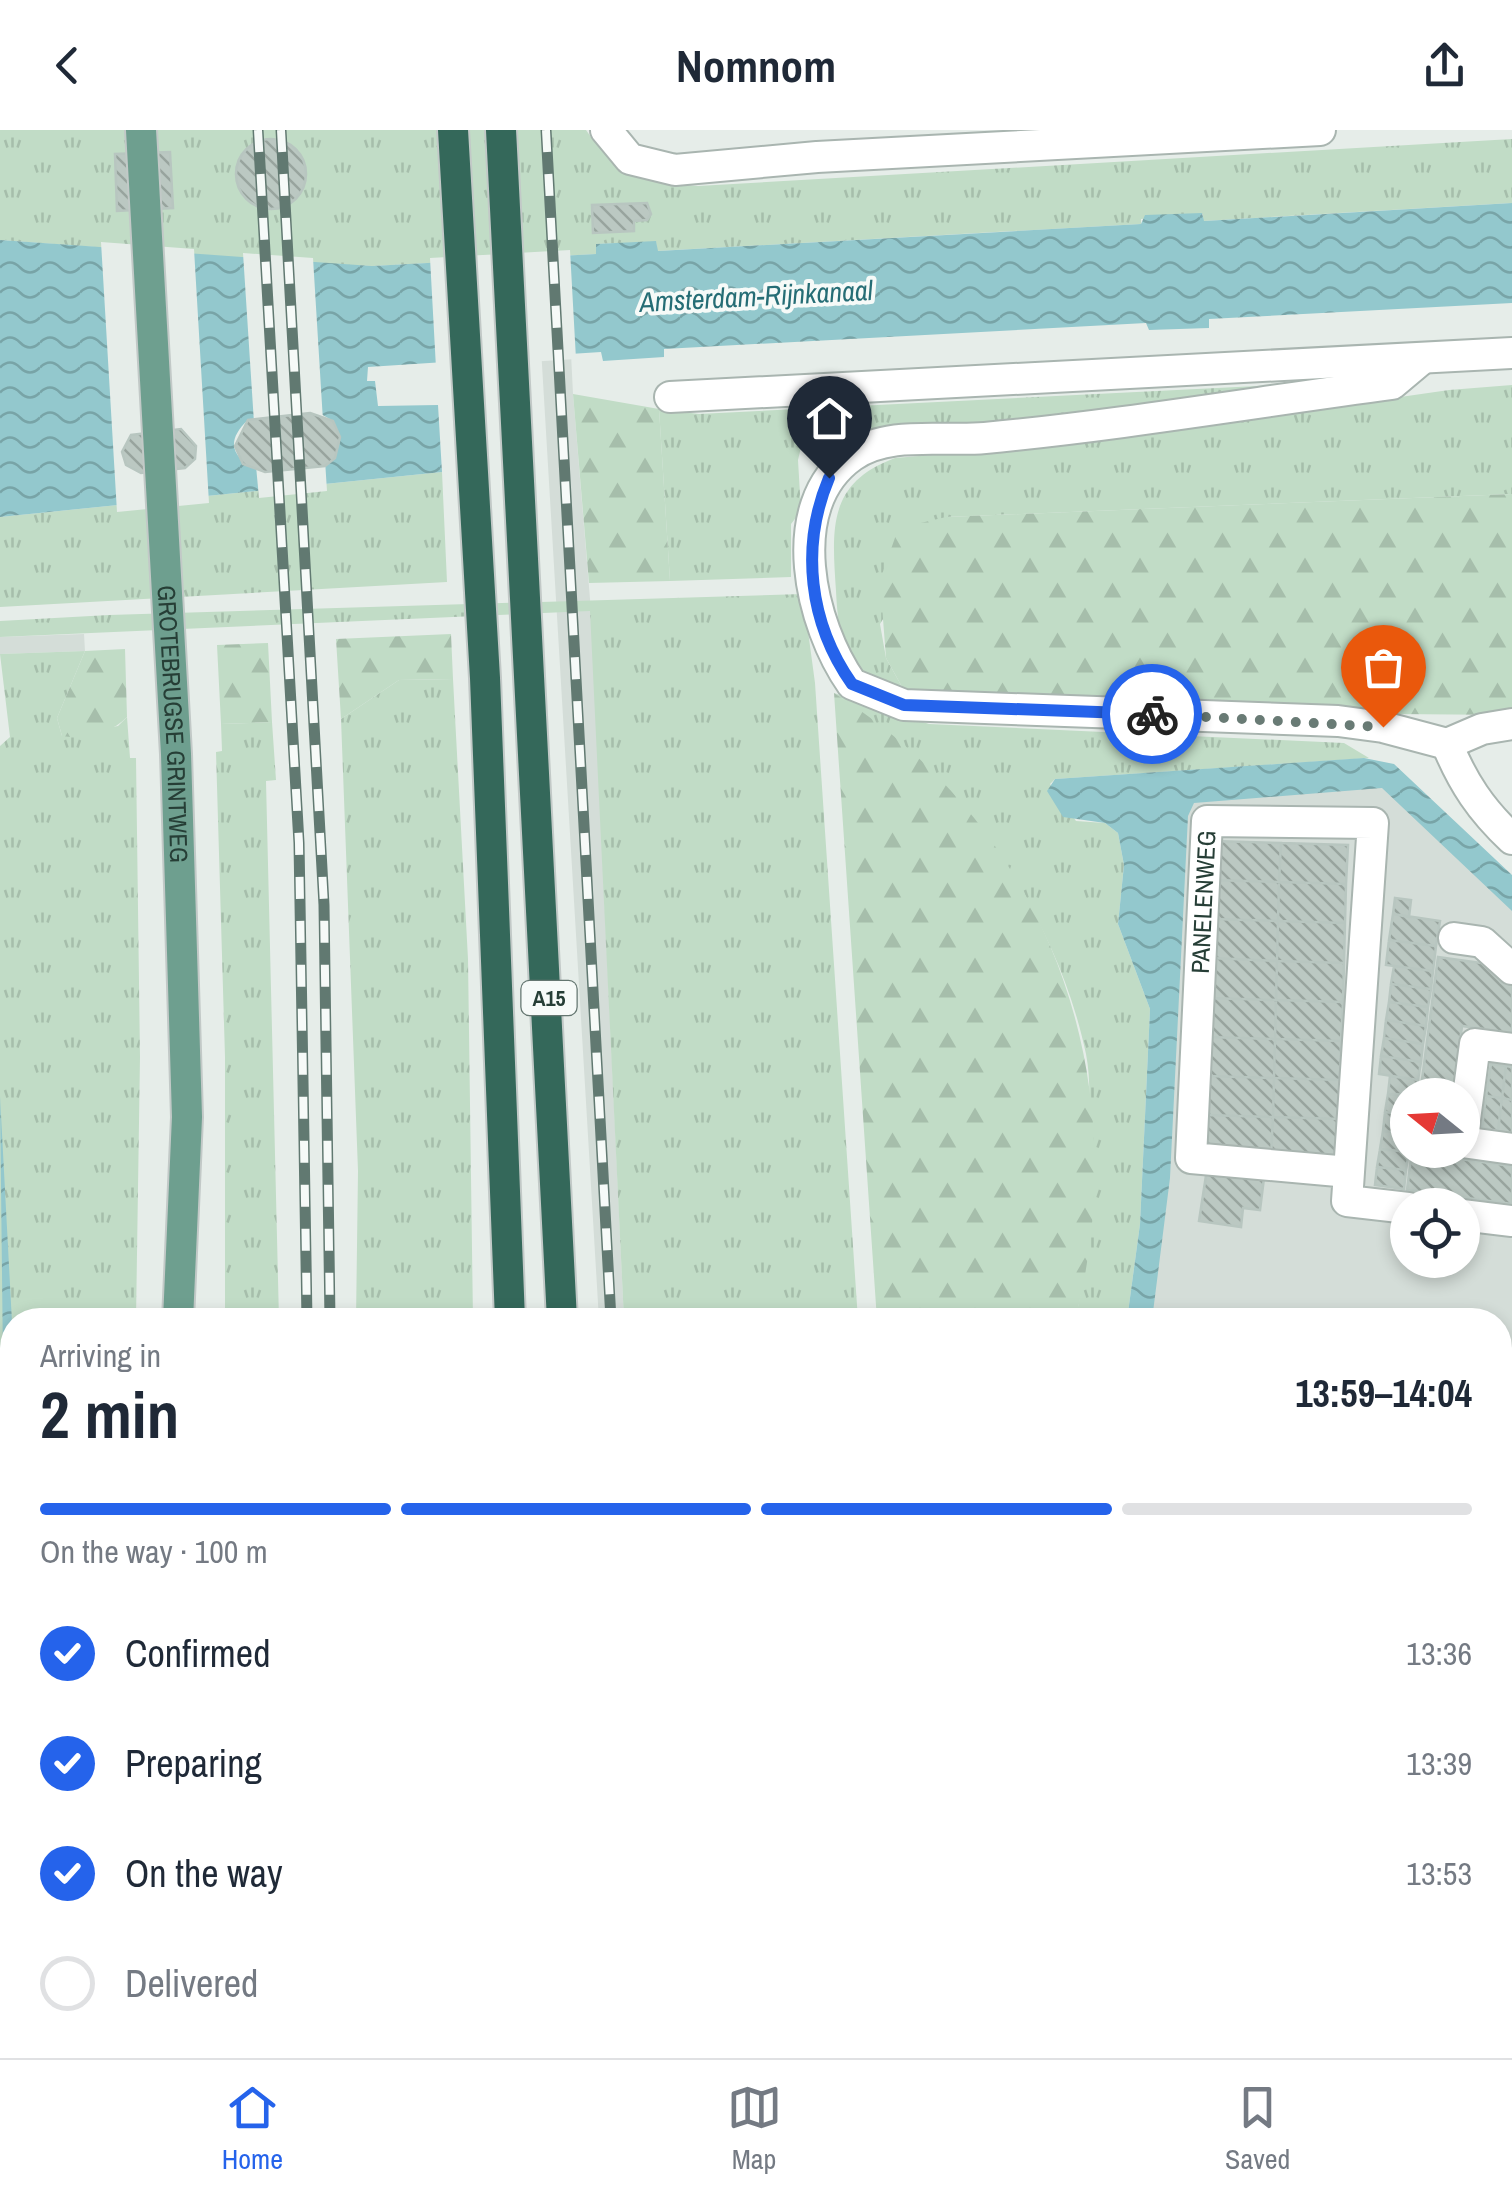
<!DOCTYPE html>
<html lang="en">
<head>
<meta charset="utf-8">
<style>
  body { margin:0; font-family:"Archivo Narrow",sans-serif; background:#f2f2f3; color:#1f2937; height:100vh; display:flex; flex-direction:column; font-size:38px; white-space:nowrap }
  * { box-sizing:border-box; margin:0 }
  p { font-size:32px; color:#747a83 }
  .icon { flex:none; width:55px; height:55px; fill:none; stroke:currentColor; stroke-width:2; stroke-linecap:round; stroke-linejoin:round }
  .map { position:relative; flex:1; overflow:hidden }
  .drawer { position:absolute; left:0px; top:1178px; width:1512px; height:752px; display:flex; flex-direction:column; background:#fff; border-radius:40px 40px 0 0; box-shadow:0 5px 15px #0003 }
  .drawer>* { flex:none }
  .needle { width:65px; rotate:288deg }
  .controls { position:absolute; left:1390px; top:948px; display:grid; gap:20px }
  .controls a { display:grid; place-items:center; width:90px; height:90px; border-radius:50%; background:#fff; box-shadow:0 5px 15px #0003; font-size:50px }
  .pin { position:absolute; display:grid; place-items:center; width:85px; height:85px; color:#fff; margin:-102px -42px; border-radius:50% 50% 50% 0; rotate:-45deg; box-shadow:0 0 10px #0007 }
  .pin .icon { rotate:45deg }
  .courier { position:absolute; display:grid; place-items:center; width:100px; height:100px; margin:-50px; border:8px solid #2563eb; border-radius:50%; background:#fff; color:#222; box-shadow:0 2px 12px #0007 }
  .summary em { font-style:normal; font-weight:700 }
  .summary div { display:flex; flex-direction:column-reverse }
  .summary { display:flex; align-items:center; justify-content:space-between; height:170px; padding:0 40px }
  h1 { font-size:65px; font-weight:700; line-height:75px }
  .bar { display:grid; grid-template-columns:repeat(4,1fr); gap:15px 10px; align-content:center; height:120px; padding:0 40px }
  .bar i { height:12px; border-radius:8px; background:#e0e1e3 }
  .bar .current { background:#2563eb }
  .bar p { grid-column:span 4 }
  ol { padding:0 40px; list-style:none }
  li { display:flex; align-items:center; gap:30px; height:110px }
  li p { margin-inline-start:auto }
  li .icon { padding:10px; border-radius:50%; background:#2563eb; color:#fff; stroke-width:4 }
  li:last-child { color:#747a83 }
  li i { width:55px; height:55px; border:5px solid #e0e1e3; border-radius:50% }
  header { display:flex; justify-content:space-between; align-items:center; height:130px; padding:0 40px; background:#fff; font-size:45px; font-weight:700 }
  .dock { display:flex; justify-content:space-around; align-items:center; height:140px; border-top:2px solid #e0e1e3; background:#fff; font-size:28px; color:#747a83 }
  .dock a { display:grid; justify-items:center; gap:5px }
  .dock .current { color:#2563eb }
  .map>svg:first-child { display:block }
</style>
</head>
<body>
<header><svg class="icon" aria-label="back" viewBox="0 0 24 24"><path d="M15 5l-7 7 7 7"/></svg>Nomnom<svg class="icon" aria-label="share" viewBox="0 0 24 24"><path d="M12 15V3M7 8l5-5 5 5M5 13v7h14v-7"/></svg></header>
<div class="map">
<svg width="1512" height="1928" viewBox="0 0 1512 1928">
  <defs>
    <pattern id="grass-tufts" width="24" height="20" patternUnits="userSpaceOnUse" patternTransform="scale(2.5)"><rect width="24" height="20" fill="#c1dcc6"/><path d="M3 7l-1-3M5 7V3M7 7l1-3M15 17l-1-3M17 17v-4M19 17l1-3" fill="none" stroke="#a6beab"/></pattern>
    <pattern id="forest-firs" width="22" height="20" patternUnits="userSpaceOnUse" patternTransform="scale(2.5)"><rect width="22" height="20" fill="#c1dcc6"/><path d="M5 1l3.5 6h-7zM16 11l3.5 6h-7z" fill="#a6beab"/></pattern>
    <pattern id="water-waves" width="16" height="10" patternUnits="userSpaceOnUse" patternTransform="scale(2.5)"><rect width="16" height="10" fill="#93c8cd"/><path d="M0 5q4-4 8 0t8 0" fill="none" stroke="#78a4a7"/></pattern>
    <pattern id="building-back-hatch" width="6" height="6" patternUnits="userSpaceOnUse" patternTransform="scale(2.5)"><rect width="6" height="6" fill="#bbc8c2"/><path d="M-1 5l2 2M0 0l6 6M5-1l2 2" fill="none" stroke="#98a49e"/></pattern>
  </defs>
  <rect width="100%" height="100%" fill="#e6ede9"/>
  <!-- built -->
  <path fill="#d4ddd8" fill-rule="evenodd" d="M528,0h32l13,264 18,217 33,709h-25z
    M84,504l1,17 -85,3v-17z
    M1386,642l126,109v1177h-603l-1,-10h592v-728h-361l45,-528zM1408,965h54v55h-54zM1408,1075h54v55h-54z"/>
  <!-- grass -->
  <path fill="url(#grass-tufts)" fill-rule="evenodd" d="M0,0h586c29,44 63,53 112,56l814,-47v64l-309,18v-7l-62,5v5l-484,27 -1,-9 -60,2 1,10 -225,12 -47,-2 -325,-24zM266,9l26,7 14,23 -7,26 -23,14 -26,-7 -14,-23 7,-26zM170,22l3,56 -56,3 -2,-56z
    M1356,251l-331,50 -223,12 -4,17 3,51 -10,13v53l-121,4 -11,-172 40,5z
    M1512,255v109l-566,23 -66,107 6,34 20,36c-21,-6 -40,-10 -54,-28 -12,-17 -15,-54 -16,-75 -4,-62 -9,-108 59,-133l194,-16 360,-52z
    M442,342l5,110 -447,25v-90z
    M803,464l12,89 43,637h-234l-34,-709 -590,26v-16l109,-6z
    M85,521l-28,67 5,18 56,-10 9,-9 3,41h6l4,299 -4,263h-124v728h64l-2,10h-74v-1312l10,-9 -10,-83z
    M453,549l15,280 5,361h-117l2,-149 -17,-452 58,-39z
    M834,563l95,31 415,19 25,15 -314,21 -5,5 26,37 29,2 13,10 6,32 -6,59 32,85 -10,215 -13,96h-52c13,-53 13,-97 12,-151 0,-37 6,-79 -1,-115 -31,-146 -129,-279 -252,-361z
    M272,592l4,58 -10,1 13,539h-54v-263l-9,-305 6,-1 -1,-27z
    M683,1918h215l1,10h-215z"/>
  <!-- forest -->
  <path fill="url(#forest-firs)" d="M573,264l86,15 11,172 -81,2z
    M1512,364v221l-237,-2 -369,-19 -20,-36 -6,-78 16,-45 12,-9 38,-9z
    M451,504l2,45 -54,1 -58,39 -5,-80z
    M268,513l4,79 -51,2 -4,-79z
    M125,519l2,68c-15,16 -44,23 -65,19l-5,-18 28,-67z
    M834,563c214,135 304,385 241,627h-198z"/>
  <!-- water -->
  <path fill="url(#water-waves)" fill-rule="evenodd" d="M1512,73v100l-303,16v9l-60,2 -3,-7 -482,26v8l-61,4 -2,-9 -233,15 -1,14h8l3,25 60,-1 4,67 -442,45v-277l372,26 224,-12v-10l60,-3 2,10 483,-27 4,-9 57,-2 2,8zM321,284l12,7 7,16c0,59 -152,38 -92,-17z
    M1364,628l30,6 118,111v36l-130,-123 -188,15 -6,13 -18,362 -18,142h-25l13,-96 10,-215 -32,-85 6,-59 -6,-32 -13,-10 -42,-6 -16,-26 8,-12z
    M0,966l12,226v498l-12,217 5,-497z"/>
  <!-- pier -->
  <path fill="#e6ede9" d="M101,112l93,7 15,254 -92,9z
    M570,120l6,109 -140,9 -6,-110z
    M243,123l70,5 10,163 -69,2z
    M325,330l2,31 -68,7 -3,-32z"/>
  <!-- building -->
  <path fill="url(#building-back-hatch)" stroke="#b8c6c0" stroke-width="2.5" d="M236 44a35 35 0 1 1 70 0a35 35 0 1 1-70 0Z
    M170,22l3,56 -56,3 -2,-57z
    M647,73l4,11 -4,6 -13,1v10l-41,2 -1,-28z
    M310,283l23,8 7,16 -5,21 -10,8 -60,6 -22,-8 -8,-18 13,-26z
    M181,299l15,17 -1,13 -10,9 -44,5 -15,-8 -4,-13 9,-17z
    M1214,711l67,2 -2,39 -66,-2z
    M1281,713l67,2 -2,39 -67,-2z
    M1213,750l66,2 -1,39 -66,-2z
    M1279,752l67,2 -1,39 -67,-2z
    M1395,768l16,2 -2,17 -16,-3z
    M1393,784l47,7 -4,25 -47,-6z
    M1212,789l66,2 -1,40 -66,-3z
    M1278,791l67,2 -1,40 -67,-2z
    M1389,810l47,6 -3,25 -47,-6z
    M1438,827l65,9 -2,16 11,1v50l-50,-7 -9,69h-33z
    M1211,828l66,3 -1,39 -67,-2z
    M1277,831l67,2 -1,39 -67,-2z
    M1394,836l39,5 -2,18 -40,-5z
    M1391,854l40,5 -3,18 -39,-5z
    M1209,868l67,2 -1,39 -67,-2z
    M1276,870l67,2 -2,39 -66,-2z
    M1389,872l39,5 -2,19 -40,-6z
    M1386,890l40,6 -3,18 -39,-6z
    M1208,907l67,2 -1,39 -67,-2z
    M1384,908l39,6 -2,18 -40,-6z
    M1275,909l66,2 -1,39 -66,-2z
    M1381,926l40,6 -3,18 -39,-6z
    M1491,934l15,2 -4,32 -16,-2z
    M1506,936l6,1v33l-10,-2z
    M1207,946l67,2 -1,39 -67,-2z
    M1390,946l28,4 -1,15 -29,-1z
    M1274,948l66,2 -1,39 -66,-2z
    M1388,964l20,3v18l-23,-3z
    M1486,966l16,2 -4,33 -16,-3z
    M1502,968l10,2v33l-14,-2z
    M1385,982l23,3v19l-25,-3z
    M1206,985l67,2 -2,40 -66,-2z
    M1273,987l66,2 -1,39 -67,-1z
    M1383,1001l25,3 1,18 -29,-3z
    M1380,1019l29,3 -3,18 -29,-3z
    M1412,1020h33l-1,7 68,9v38l-105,-14z
    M1377,1037l29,3 -2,19 -29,-4z
    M1207,1039l57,9 -4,32 -17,-2 -2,19 -42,-6z
    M1500,1416l12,1v432l-12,-2z"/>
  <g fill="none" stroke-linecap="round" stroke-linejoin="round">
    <defs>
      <g id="minor">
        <path d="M606,0l24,29 45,11 142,-13 503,-27"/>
        <path d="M1423,228l-31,26c-135,18 -271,41 -407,54 -42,4 -97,-8 -133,18 -71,50 -41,170 0,228l52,21 434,16 45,6 64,17"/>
        <path d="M670,267l842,-44"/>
        <path d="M1447,614c16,39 34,66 65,95"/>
        <path d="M1447,614l35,-15 30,-5"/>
        <path d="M1454,808l28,4 30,27"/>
        <path d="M1462,1012l13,-98 37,5"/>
        <path d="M1462,1012l50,7"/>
        <path id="s1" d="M1349,1042l-158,-14 16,-337 166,2 -24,349 -2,29 61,7"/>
        <path d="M1462,1085l50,6"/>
      </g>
      <g id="major">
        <path id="s2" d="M141,0l35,624 11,363 -9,203"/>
        <path d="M120,1928l2,-10"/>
      </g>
      <path id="highway" d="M453,0l32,548 25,642
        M501,0l61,1190
        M503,1928v-10
        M559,1928v-10"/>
    </defs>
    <!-- minor casing -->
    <use href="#minor" stroke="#a9b5b0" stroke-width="34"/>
    <!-- major casing -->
    <use href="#major" stroke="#c2c9c7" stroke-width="34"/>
    <!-- highway casing -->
    <use href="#highway" stroke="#c2c9c7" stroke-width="34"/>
    <!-- minor -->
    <use href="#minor" stroke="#fff" stroke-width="30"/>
    <!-- major -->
    <use href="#major" stroke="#6e9f8f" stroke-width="30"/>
    <!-- highway -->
    <use href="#highway" stroke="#34685a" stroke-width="30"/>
    <defs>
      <path id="rail" d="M258,0l41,713 8,477
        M281,0l43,775 6,415
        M546,0l65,1190
        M667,1918l1,10
        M273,1928l1,-10
        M297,1928v-10"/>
    </defs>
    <!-- rail casing -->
    <use href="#rail" stroke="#617971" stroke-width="11"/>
    <!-- rail -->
    <use href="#rail" stroke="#f6faf8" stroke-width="8" stroke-dasharray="22" stroke-linecap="butt"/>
  </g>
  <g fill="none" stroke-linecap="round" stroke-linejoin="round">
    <!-- done -->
    <path stroke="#697b75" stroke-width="10" stroke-dasharray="0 18" d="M1152,584l231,13"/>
    <!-- route -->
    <path stroke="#2563eb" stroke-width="12" d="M829,348c-29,69 -20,145 23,206l52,21 248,9"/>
  </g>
  <g text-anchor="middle" stroke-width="8" stroke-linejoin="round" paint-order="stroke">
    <!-- shield labels -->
    <rect fill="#f6faf8" stroke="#647670" stroke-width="2.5" x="521.5" y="851" width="55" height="34" rx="8"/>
    <g font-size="22" font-weight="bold" fill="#263e36">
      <text x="549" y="876">A15</text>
    </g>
    <!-- street labels -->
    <g font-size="25" fill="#263e36" stroke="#f6faf8">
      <text dy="9" stroke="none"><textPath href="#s2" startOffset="595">GROTEBRUGSE GRINTWEG</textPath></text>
      <text dy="9" stroke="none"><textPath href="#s1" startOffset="415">PANELENWEG</textPath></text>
    </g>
    <!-- water labels -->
    <g font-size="28" font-style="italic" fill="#256d75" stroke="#f6faf8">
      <text transform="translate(756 166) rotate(-3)" y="10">Amsterdam-Rijnkanaal</text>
    </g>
  </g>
</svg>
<div class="controls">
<a><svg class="needle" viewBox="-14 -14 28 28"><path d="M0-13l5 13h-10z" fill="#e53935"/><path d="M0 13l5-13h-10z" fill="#747a83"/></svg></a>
<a><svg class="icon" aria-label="locate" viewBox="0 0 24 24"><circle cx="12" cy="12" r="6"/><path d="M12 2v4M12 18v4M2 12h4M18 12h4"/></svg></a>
</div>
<div class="pin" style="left:1383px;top:597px;background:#ea580c"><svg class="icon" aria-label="bag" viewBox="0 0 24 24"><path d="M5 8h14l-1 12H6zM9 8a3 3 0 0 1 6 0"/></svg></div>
<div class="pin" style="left:829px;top:348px;background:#1f2937"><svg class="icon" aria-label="home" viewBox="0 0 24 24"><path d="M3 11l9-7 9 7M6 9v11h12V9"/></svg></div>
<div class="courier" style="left:1152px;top:584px"><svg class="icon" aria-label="bike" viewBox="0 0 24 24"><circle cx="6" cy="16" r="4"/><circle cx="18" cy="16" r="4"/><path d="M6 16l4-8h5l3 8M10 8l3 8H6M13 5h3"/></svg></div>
<section class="drawer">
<div class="summary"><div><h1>2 min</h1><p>Arriving in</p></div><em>13:59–14:04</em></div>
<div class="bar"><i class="current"></i><i class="current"></i><i class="current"></i><i></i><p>On the way · 100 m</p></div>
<ol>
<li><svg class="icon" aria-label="check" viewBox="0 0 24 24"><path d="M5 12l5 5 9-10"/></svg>Confirmed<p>13:36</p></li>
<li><svg class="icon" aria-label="check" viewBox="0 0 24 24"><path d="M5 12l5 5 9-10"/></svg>Preparing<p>13:39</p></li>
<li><svg class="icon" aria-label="check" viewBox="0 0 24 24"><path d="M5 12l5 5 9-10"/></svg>On the way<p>13:53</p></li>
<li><i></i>Delivered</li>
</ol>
</section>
</div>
<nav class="dock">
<a class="current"><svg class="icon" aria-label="home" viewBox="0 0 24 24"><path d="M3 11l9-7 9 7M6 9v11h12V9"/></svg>Home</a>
<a><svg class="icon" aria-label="map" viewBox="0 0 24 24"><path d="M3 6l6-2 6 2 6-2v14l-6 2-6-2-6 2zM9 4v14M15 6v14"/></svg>Map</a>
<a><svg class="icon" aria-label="saved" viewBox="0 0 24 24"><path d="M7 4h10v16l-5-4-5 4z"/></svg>Saved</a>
</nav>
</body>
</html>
